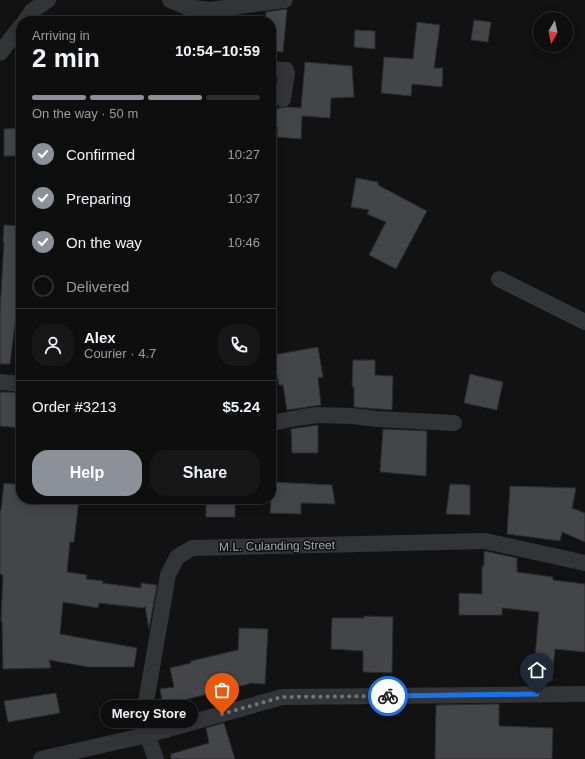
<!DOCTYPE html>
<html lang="en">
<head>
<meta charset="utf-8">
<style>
  body { margin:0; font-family:Arial,sans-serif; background:#171717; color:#f1f3f6; height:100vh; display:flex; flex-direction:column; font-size:15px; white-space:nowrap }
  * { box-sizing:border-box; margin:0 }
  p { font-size:13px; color:#9b9c9e }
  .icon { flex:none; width:22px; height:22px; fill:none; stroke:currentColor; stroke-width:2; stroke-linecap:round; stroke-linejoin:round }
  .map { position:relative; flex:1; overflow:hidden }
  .drawer { position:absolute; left:16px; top:16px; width:260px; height:488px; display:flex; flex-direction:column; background:#0e0e0e; border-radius:16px; box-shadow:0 2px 10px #0003,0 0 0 1px #2e2e2e }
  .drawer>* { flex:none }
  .needle { width:26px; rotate:189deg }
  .controls { position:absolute; left:533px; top:12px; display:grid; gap:8px }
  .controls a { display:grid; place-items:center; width:40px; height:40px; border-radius:50%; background:#0e0e0e; box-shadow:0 2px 10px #0003,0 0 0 1px #2e2e2e; font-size:20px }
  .pin { position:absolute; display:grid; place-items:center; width:34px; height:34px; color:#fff; margin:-41px -17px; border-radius:50% 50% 50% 0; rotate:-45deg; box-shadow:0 0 4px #0007 }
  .pin .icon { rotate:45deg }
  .courier { position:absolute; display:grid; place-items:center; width:40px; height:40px; margin:-20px; border:3px solid #1a73e8; border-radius:50%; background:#fff; color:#222; box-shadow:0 1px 5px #0007 }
  .bubble { position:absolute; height:28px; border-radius:14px; background:#0e0e0e; box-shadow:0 2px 10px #0003,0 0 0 1px #2e2e2e; font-size:13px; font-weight:700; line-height:28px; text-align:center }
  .overview em { font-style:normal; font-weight:700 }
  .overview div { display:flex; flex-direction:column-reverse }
  .overview { display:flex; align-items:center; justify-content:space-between; height:68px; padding:0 16px }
  h1 { font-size:26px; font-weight:700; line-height:30px }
  .bar { display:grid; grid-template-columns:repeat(4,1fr); gap:6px 4px; align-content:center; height:48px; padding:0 16px }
  .bar i { height:5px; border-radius:3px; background:#2e2e2e }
  .bar .selected { background:#8c9099 }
  .bar p { grid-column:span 4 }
  .line { display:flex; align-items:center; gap:10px; padding:0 16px; border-top:1px solid #2e2e2e }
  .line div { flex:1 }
  .round { display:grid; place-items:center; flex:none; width:42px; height:42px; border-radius:16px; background:#171717 }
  ol { padding:0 16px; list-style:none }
  li { display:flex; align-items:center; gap:12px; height:44px }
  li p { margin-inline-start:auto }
  li .icon { padding:4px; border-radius:50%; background:#8c9099; color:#fff; stroke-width:4 }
  li:last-child { color:#9b9c9e }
  li i { width:22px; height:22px; border:2px solid #2e2e2e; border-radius:50% }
  .primary-button { display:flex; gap:8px; margin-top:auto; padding:8px 16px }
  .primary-button a { flex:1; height:46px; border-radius:16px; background:#8c9099; color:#fff; font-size:16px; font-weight:700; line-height:46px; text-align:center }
  .primary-button a+a { background:#171717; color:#f1f3f6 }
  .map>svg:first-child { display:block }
</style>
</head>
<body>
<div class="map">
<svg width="585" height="759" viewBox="0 0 585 759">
  <rect width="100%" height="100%" fill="#121213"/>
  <!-- building -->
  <path fill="#444548" stroke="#2c2c2f" d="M287,9l-4,43 -12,-1v-30h-6l1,-9z
    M474,20l17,2 -3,20 -17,-2z
    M417,22l23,3 -6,43h9l-1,19 -30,-3 -1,12 -30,-3 3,-36 29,2z
    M355,30l20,1v18l-21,-2z
    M305,62l47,4 2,31 -23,1 -1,20 -28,-2 -1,23 -24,-2 1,-10h-7v-19l8,1v-2l3,1 5,-1 14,1z
    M21,128v28h-17v-27z
    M356,178l22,4v3l49,26 -31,58 -27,-14 17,-33 -19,-8 2,-4 -18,-3z
    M4,225l17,1v74h-3l-8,64h-10v-53l4,-69h-1z
    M318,347l5,30 -5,1 3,27 -34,5 -4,-25h-4l-6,-30z
    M353,360h22v15l18,1 -1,34 -38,-3v-20h-2z
    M470,374l33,8 -6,28 -33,-7z
    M0,392l21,1v35l-21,-2z
    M318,425v28h-26l-1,-24z
    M383,429l44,2 -1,45 -46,-4z
    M272,482l60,3 3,19 -34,-1v11l-31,-1z
    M4,483l17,2v14h58l-5,43h-4l-3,30 20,3 -1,4 17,2 -1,2 39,5v-5l16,2 -8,44 -4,-23 -1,2 -45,-5 -1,5 -35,-6 -3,32 77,14 -3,19h-46l-39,-7 2,8 -48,1 -1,-48h-1l2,-46 -3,-1v-64h1z
    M450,484l20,1v30l-24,-1z
    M510,486l66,2 -4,20 13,5v29l-23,-10 -2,9 -53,-7z
    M206,499h29v18h-29z
    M484,551l33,7v14l36,5v3l32,4v68l-30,-3 -3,32 -19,-2 6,-67 -37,-4v7h-43v-22l23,1v-28h2z
    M364,616l29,1 -1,56 -29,-1v-21l-32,-2 1,-31h32z
    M239,628l29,1 -3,55 -16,-1v1l-86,21 -3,-16 14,-2 -4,-19 21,-5v-2l47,-11z
    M56,693l4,20 -52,9 -4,-21z
    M499,704v22l54,2 -1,31h-117l1,-54z
    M224,723l11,36h-64v-5l38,-11 -3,-15z"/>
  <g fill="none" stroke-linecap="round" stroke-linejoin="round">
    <!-- minor -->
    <path stroke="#333438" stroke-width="16" d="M170,0l16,7 24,3 75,-10
      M25,21l7,-10 16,-11
      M0,53l21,-27
      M271,69l15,1 1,3 -4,26
      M499,279l86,43
      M0,382l21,2
      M271,423l32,-6 14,-2 35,1 25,3 77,4
      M41,759l106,-24 135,-38 303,-3
      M156,759l-9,-24 -1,-33 22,-127 9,-18 15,-9 293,-7 100,22"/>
  </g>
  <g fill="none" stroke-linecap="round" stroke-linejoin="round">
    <!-- done -->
    <path stroke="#72757a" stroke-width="4" stroke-dasharray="0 7.2" d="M222,714l60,-17 106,-1"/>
    <!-- route -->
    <path stroke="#1a73e8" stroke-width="5" d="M388,696l149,-2"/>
  </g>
  <g text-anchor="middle" stroke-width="3" stroke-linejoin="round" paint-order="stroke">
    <!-- street labels -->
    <g font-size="12" fill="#a5aab2" stroke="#0d0d0e">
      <text transform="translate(277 546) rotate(-1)" y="4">M.L. Culanding Street</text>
    </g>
  </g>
</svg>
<div class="controls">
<a><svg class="needle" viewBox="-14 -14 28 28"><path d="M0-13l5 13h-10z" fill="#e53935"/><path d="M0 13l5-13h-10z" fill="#9b9c9e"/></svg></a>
</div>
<div class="pin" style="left:222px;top:714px;background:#ea580c"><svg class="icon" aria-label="bag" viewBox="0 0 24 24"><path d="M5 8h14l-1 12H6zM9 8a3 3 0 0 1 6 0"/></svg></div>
<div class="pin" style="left:537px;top:694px;background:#1f2937"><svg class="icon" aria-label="home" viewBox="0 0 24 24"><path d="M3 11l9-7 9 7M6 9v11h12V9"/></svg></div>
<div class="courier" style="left:388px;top:696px"><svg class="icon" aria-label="bike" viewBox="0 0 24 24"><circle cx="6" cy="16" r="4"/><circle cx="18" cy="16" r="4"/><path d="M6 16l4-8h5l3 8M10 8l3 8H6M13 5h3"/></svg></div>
<div class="bubble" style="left:100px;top:700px;width:98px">Mercy Store</div>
<section class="drawer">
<div class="overview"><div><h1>2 min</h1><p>Arriving in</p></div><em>10:54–10:59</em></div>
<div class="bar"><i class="selected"></i><i class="selected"></i><i class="selected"></i><i></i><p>On the way · 50 m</p></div>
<ol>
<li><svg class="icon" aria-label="check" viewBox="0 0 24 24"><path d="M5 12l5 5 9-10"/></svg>Confirmed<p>10:27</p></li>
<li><svg class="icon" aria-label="check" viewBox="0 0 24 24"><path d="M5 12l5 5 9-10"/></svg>Preparing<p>10:37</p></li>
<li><svg class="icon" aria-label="check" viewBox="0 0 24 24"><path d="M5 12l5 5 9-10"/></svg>On the way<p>10:46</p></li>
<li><i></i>Delivered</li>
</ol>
<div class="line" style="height:72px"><a class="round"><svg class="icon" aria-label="person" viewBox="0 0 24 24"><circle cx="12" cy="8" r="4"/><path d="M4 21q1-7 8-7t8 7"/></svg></a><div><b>Alex</b><p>Courier · 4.7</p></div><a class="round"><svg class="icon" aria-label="phone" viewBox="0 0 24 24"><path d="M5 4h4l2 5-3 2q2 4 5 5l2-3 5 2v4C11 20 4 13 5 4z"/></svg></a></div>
<div class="line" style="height:52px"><div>Order #3213</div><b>$5.24</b></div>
<div class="primary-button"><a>Help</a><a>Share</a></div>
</section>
</div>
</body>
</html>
